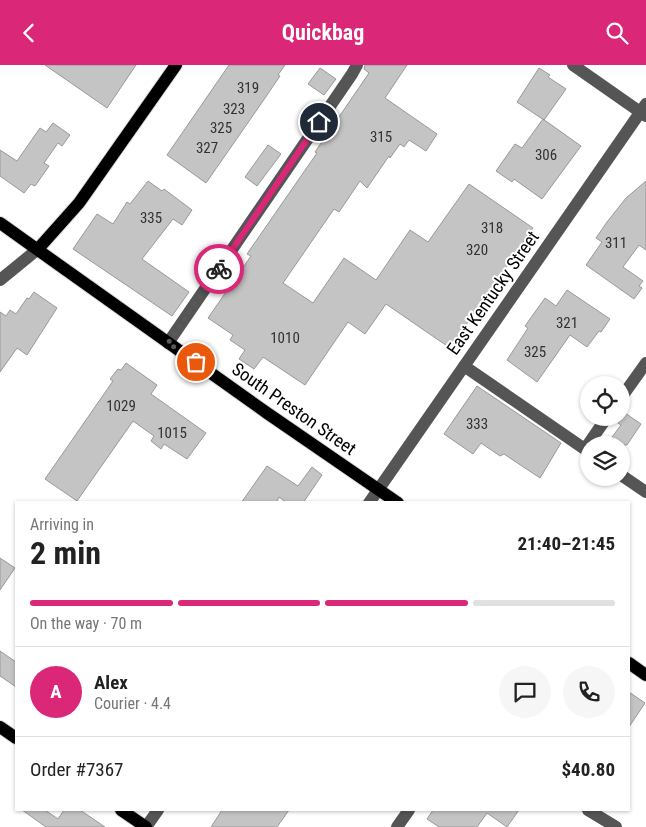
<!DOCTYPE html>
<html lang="en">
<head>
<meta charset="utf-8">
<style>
  body { margin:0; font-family:"Roboto Condensed",sans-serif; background:#f6f6f6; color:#222; height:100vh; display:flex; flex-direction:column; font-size:19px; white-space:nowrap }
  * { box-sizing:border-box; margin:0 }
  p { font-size:16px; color:#767676 }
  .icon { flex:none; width:28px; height:28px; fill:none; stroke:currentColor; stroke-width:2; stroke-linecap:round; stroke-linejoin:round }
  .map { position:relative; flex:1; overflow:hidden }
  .panel { position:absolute; left:15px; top:436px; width:615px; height:310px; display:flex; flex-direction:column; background:#fff; border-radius:0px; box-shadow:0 1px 4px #0004 }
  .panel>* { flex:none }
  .buttons { position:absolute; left:580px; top:311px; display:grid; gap:10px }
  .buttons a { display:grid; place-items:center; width:50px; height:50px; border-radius:50%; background:#fff; box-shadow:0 1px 4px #0004; font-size:25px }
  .pin { position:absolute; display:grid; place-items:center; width:42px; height:42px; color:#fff; margin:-21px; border:2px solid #fff; border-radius:50%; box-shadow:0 1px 5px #0007 }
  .courier { position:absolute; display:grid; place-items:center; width:50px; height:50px; margin:-25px; border:4px solid #db2777; border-radius:50%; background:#fff; color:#222; box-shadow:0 1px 6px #0007 }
  .head em { font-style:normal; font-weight:700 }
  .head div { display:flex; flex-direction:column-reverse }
  .head { display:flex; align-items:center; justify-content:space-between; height:85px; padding:0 15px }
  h1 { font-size:32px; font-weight:700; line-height:38px }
  .bar { display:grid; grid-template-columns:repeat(4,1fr); gap:8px 5px; align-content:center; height:60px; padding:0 15px }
  .bar i { height:6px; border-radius:4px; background:#e0e0e0 }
  .bar .on { background:#db2777 }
  .bar p { grid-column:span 4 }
  .line { display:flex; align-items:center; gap:12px; padding:0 15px; border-top:1px solid #e0e0e0 }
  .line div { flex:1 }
  .round { display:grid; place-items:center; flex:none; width:52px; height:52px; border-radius:26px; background:#f6f6f6 }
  header { display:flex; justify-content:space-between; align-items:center; height:65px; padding:0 15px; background:#db2777; color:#fff; font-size:22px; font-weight:700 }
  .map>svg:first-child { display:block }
</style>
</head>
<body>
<header><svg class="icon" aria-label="back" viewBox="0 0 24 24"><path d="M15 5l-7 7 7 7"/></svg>Quickbag<svg class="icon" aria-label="search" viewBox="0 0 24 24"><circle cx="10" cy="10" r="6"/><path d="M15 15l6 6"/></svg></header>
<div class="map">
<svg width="646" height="762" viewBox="0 0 646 762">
  <rect width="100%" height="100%" fill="#fff"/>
  <!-- building -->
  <path fill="#c4c4c4" stroke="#999" d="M45,0h91l-29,43z
    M229,0h56l-7,10 2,1 -17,25 -57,82 -39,-28z
    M365,0h42l-22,33 52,36 -11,17 -17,-11 -5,7 -4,-3 -10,14 -1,-2 -22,32 -7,-7 -21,31 -5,-3 -51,74 30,20 31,-45 32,22 34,-50 18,12 41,-58 64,44 -83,120 -64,-44 -21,30 -17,-12 -43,63 -42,-28 -9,12 -15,-10 6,-9 -15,-10 3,-5 -25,-17 43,-62 -4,-2 70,-101 -2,-1 54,-79 -5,-4z
    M320,3l16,11 -12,16 -16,-11z
    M539,3l11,7 -2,2 18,12 -22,31 -27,-18z
    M543,54l38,27 -39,53 -28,-20 -2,3 -16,-11 19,-27 7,4z
    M53,58l17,12 -8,11 -4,-3 -14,20 5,3 -14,20 -4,-2 -7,9 -24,-17v-26l17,11 23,-33 6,4z
    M268,80l13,9 -24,32 -12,-9z
    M148,116l14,10 2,-2 28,21 -10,15 -9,-6 -31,40 47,33 -17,24 -99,-67 24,-35 16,10 14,-22 3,2z
    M646,116v69l-7,-5 -16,22 20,14 -4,5 3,2 -8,11 -48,-34 16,-23 -6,-4 11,-16 19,-24z
    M567,225l43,29 -9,13 -2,-1 -12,16 -17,-12 -33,47 -30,-22 21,-32 -3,-2 20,-28 11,8z
    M34,227l23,16 -30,47 -10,-7 -17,24v-60l6,4 4,-6 6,4 11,-16 2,1z
    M126,298l31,22 -6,9 55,39 -19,26 -23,-15 -3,5 -10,-8 3,-5 -21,-15 -56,80 -32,-22 68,-98 -3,-2 8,-10 3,1z
    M477,321l84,57 -21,35 -36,-24 -4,2 -19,-13 -8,11 -29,-20z
    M625,348l16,11 -14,21h-21l15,-20 -3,-2z
    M267,401l31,20 14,-19 10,8 -19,28h-16l-8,-6 -3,6h-35z
    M0,493l15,10 -15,22z
    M0,586l16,11v25l-16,-11z
    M629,627l16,11 -16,24z
    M22,745h23l13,9 6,-9h16l25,17h-59z
    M222,745h67l-12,17h-66z
    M433,745h86l-12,17 -20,-14 -10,14h-38l-12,-8z"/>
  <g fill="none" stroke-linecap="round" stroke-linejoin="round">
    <defs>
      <path id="major" d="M0,158l267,190 131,90
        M38,184l41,-46 97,-138
        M629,598l17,12
        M0,662l16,11
        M121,745l25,17"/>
    </defs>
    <!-- major casing -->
    <use href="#major" stroke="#dbdbdb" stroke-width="14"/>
    <!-- minor -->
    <path stroke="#555" stroke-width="12" d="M573,0l73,51
      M0,215l38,-31
      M168,278l184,-269 5,-9
      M464,301l125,86
      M621,333l25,-35
      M585,384l22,-32
      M621,410l25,17
      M369,438l277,-399
      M588,745l28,17
      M146,762l12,-17
      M397,762l12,-17"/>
    <!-- major -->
    <use href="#major" stroke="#000" stroke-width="12"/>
  </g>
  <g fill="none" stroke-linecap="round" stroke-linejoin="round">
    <!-- done -->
    <path stroke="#595959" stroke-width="5" stroke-dasharray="0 9" d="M196,297l-28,-19 51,-74"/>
    <!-- route -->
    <path stroke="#db2777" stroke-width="6" d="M219,204l100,-147"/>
  </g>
  <g text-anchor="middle" stroke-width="4" stroke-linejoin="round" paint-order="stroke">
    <!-- number labels -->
    <g font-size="15" fill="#313131">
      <text x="248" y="28">319</text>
      <text x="234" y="49">323</text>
      <text x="221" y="68">325</text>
      <text x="381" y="77">315</text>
      <text x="207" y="88">327</text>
      <text x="546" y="95">306</text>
      <text x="151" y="158">335</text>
      <text x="492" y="168">318</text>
      <text x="616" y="183">311</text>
      <text x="477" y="190">320</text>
      <text x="567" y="263">321</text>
      <text x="285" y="278">1010</text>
      <text x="535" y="292">325</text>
      <text x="121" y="346">1029</text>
      <text x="477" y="364">333</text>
      <text x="172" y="373">1015</text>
    </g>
    <!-- street labels -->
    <g font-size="18" fill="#000" stroke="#fff">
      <text transform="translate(493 228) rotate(-55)" y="6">East Kentucky Street</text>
      <text transform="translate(294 344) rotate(35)" y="6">South Preston Street</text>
    </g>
  </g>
</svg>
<div class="buttons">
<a><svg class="icon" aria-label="locate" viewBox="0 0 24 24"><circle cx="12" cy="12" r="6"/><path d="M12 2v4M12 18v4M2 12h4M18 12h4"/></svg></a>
<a><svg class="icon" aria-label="layers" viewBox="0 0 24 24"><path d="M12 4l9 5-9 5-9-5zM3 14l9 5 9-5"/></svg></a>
</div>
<div class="pin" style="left:196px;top:297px;background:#ea580c"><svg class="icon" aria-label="bag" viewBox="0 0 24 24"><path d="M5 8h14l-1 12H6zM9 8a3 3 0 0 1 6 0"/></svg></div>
<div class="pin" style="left:319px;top:57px;background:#1f2937"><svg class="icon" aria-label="home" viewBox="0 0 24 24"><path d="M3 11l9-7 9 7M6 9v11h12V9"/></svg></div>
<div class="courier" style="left:219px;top:204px"><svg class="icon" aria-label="bike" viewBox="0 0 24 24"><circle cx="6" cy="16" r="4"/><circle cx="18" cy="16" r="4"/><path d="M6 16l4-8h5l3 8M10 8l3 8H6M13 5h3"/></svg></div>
<section class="panel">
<div class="head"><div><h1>2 min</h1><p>Arriving in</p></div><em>21:40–21:45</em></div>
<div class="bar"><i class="on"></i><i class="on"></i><i class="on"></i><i></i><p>On the way · 70 m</p></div>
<div class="line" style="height:90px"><b class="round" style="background:#db2777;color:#fff">A</b><div><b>Alex</b><p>Courier · 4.4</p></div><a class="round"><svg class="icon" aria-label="chat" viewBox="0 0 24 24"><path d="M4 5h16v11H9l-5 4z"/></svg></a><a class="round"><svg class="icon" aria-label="phone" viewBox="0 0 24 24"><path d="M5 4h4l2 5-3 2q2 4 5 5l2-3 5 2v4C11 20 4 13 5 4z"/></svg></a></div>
<div class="line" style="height:65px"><div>Order #7367</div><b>$40.80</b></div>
</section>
</div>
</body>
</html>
